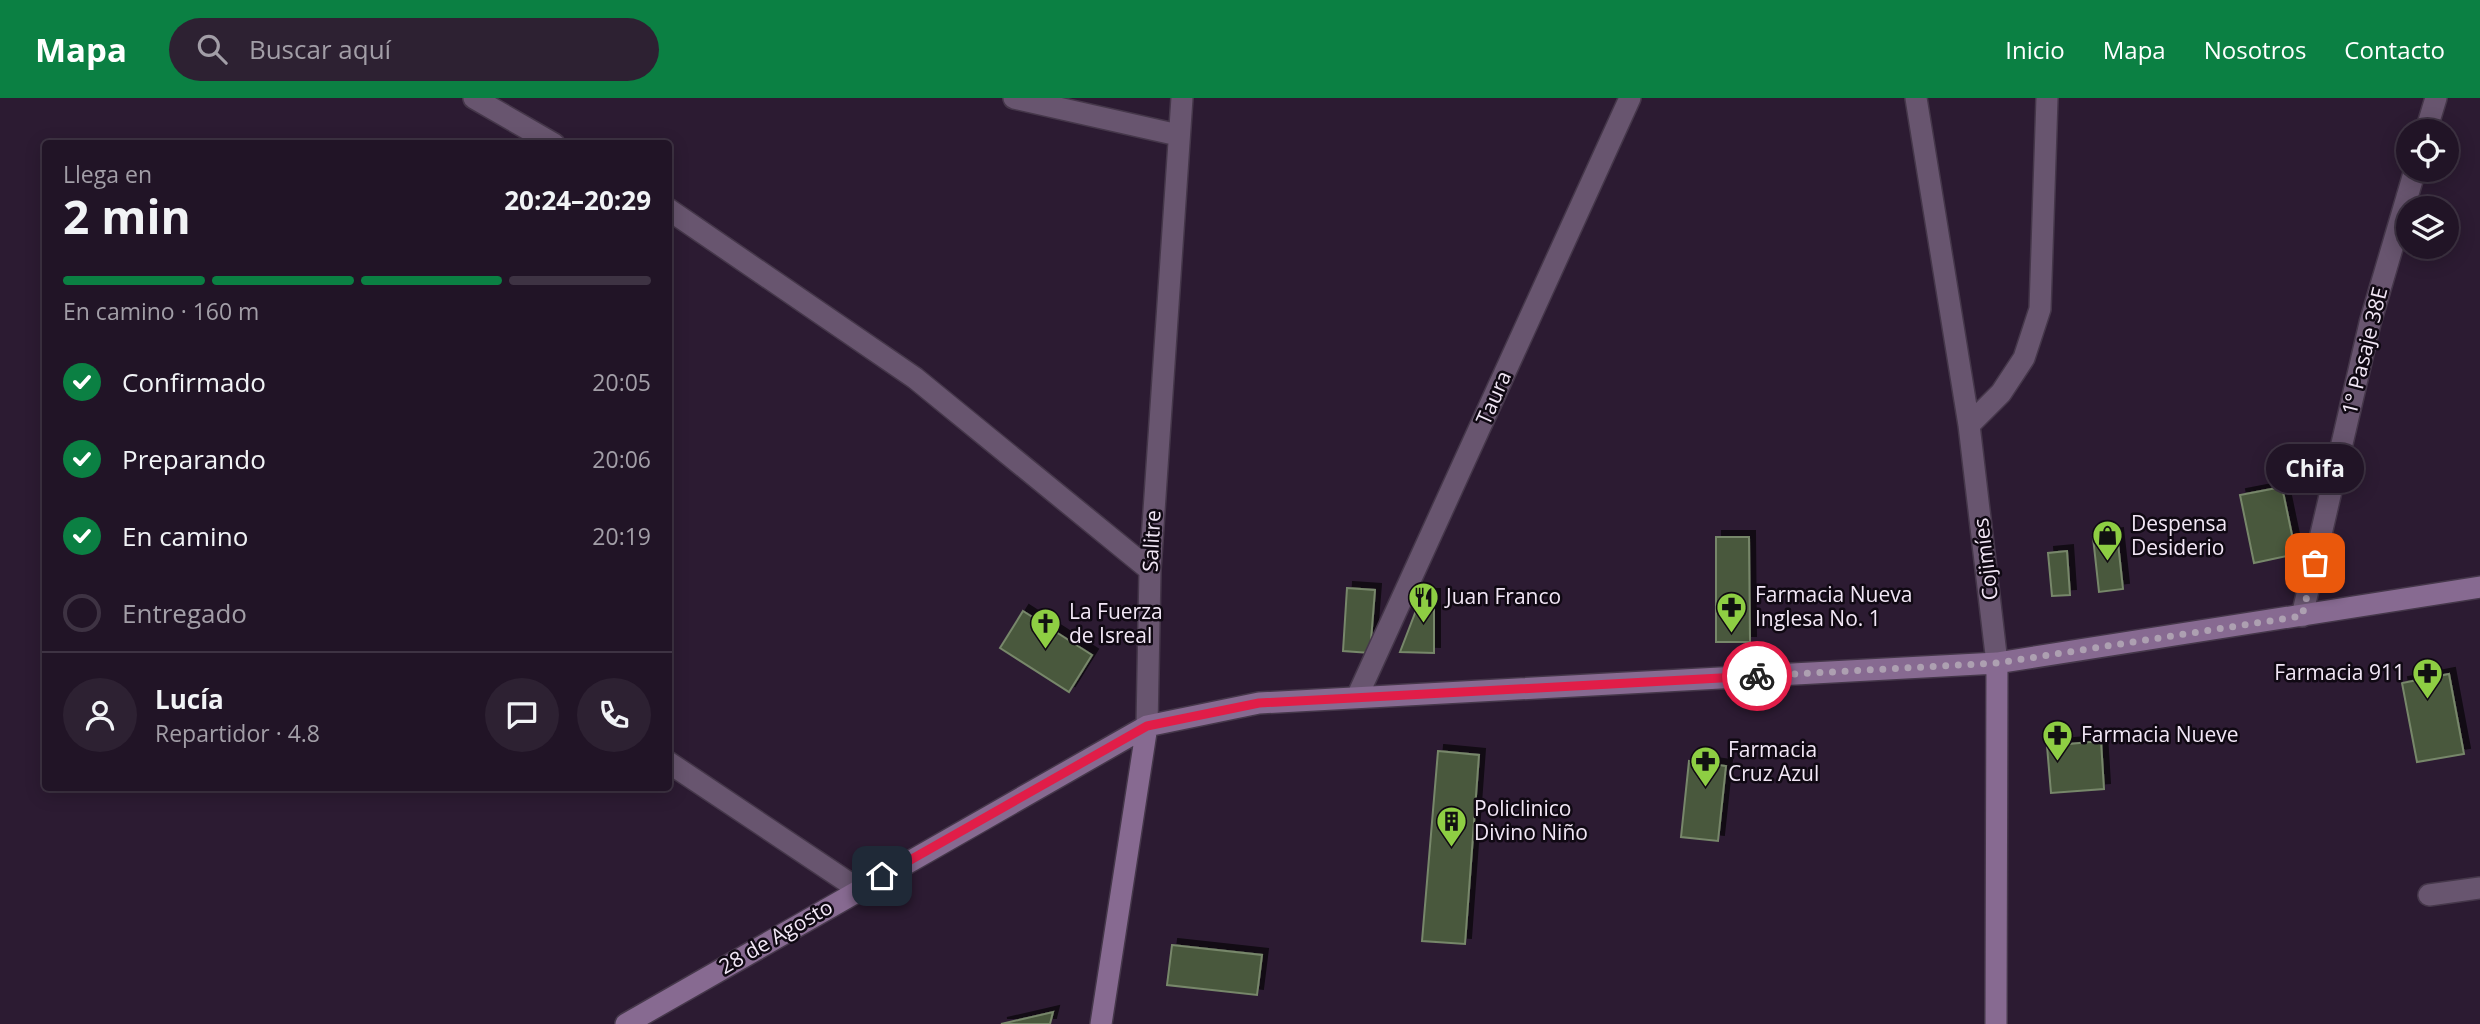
<!DOCTYPE html>
<html lang="es">
<head>
<meta charset="utf-8">
<style>
  body { margin:0; font-family:"Open Sans",sans-serif; background:#2d2132; color:#f1f3f6; height:100vh; display:flex; flex-direction:column; font-size:26px; white-space:nowrap }
  * { box-sizing:border-box; margin:0 }
  p { font-size:23px; color:#a29ea7 }
  .icon { flex:none; width:38px; height:38px; fill:none; stroke:currentColor; stroke-width:2; stroke-linecap:round; stroke-linejoin:round }
  .map { position:relative; flex:1; overflow:hidden }
  .sheet { position:absolute; left:42px; top:42px; width:630px; height:651px; display:flex; flex-direction:column; background:#211426; border-radius:7px; box-shadow:0 4px 18px #0003,0 0 0 2px #3e3343 }
  .sheet>* { flex:none }
  .controls { position:absolute; left:2396px; top:21px; display:grid; gap:14px }
  .controls a { display:grid; place-items:center; width:63px; height:63px; border-radius:50%; background:#211426; box-shadow:0 4px 18px #0003,0 0 0 2px #3e3343; font-size:35px }
  .pin { position:absolute; display:grid; place-items:center; width:60px; height:60px; color:#fff; margin:-30px; border-radius:14px; box-shadow:0 4px 10px #0006 }
  .courier { position:absolute; display:grid; place-items:center; width:70px; height:70px; margin:-35px; border:5px solid #e11d48; border-radius:50%; background:#fff; color:#222; box-shadow:0 2px 9px #0007 }
  .bubble { position:absolute; height:49px; border-radius:24px; background:#211426; box-shadow:0 4px 18px #0003,0 0 0 2px #3e3343; font-size:23px; font-weight:700; line-height:49px; text-align:center }
  .summary em { font-style:normal; font-weight:700 }
  .summary div { display:flex; flex-direction:column-reverse }
  .summary { display:flex; align-items:center; justify-content:space-between; height:119px; padding:0 21px }
  h1 { font-size:46px; font-weight:700; line-height:52px }
  .bar { display:grid; grid-template-columns:repeat(4,1fr); gap:10px 7px; align-content:center; height:84px; padding:0 21px }
  .bar i { height:9px; border-radius:5px; background:#3e3343 }
  .bar .current { background:#0b8043 }
  .bar p { grid-column:span 4 }
  .line { display:flex; align-items:center; gap:18px; padding:0 21px; border-top:2px solid #3e3343 }
  .line div { flex:1 }
  .round { display:grid; place-items:center; flex:none; width:74px; height:74px; border-radius:37px; background:#2d2132 }
  ol { padding:0 21px; list-style:none }
  li { display:flex; align-items:center; gap:21px; height:77px }
  li p { margin-inline-start:auto }
  li .icon { padding:7px; border-radius:50%; background:#0b8043; color:#fff; stroke-width:4 }
  li:last-child { color:#a29ea7 }
  li i { width:38px; height:38px; border:4px solid #3e3343; border-radius:50% }
  header { display:flex; align-items:center; gap:42px; box-sizing:border-box; height:98px; padding:0 35px; background:#0b8043; color:#fff }
  header strong { font-size:33px }
  nav { display:flex; gap:38px; margin-inline-start:auto; font-size:24px }
  .search { width:490px; height:63px; background:#2d2132; display:flex; align-items:center; gap:18px; box-sizing:border-box; padding:0 24px; border-radius:38px; color:#a29ea7; font-size:26px }
  .map>svg:first-child { display:block }
</style>
</head>
<body>
<header>
<strong>Mapa</strong>
<div class="search"><svg class="icon" aria-label="search" viewBox="0 0 24 24"><circle cx="10" cy="10" r="6"/><path d="M15 15l6 6"/></svg>Buscar aquí</div>
<nav><a>Inicio</a><a>Mapa</a><a>Nosotros</a><a>Contacto</a></nav>
</header>
<div class="map">
<svg width="2480" height="926" viewBox="0 0 2480 926">
  <defs>
    <filter id="shadow"><feDropShadow dx="6" dy="-6" stdDeviation="0" flood-color="#0009"/></filter>
  </defs>
  <rect width="100%" height="100%" fill="#2c1b32"/>
  <!-- building -->
  <path fill="#4a583d" stroke="#77876a" stroke-width="2" filter="url(#shadow)" d="M2282,389l14,67 -42,9 -14,-68z
    M2117,436l6,55 -24,3 -6,-55z
    M1716,439h33l1,105h-34z
    M2067,453l3,44 -18,1 -4,-43z
    M1347,490l28,2 -5,63 -27,-2z
    M1422,497h12v58l-34,-1z
    M1023,513l69,44 -23,37 -69,-44z
    M2449,576l15,80 -47,8 -15,-79z
    M2101,643l3,48 -53,4 -4,-47z
    M1438,653l41,4 -14,189 -43,-3z
    M1689,663l37,5 -8,75 -37,-4z
    M1172,847l90,10 -5,40 -90,-10z
    M1053,914l-3,12h-49z"/>
  <g fill="none" stroke-linecap="round" stroke-linejoin="round">
    <defs>
      <path id="street" d="M474,0l80,46
        M1014,0l164,37
        M1916,0l53,327 28,238
        M2426,33l10,-33
        M668,111l247,169 235,192
        M1969,327l32,-32 23,-35 16,-49 7,-211
        M2302,518l68,-293 45,-153
        M1357,599l273,-599
        M1147,628l3,-156 32,-472
        M668,664l190,127
        M2429,797l51,-7"/>
      <path id="secondary" d="M626,926l521,-298 112,-23 738,-40 483,-76
        M1101,926l46,-298
        M1996,926l1,-361"/>
    </defs>
    <!-- street casing -->
    <use href="#street" stroke="#45374a" stroke-width="24"/>
    <!-- secondary casing -->
    <use href="#secondary" stroke="#45374a" stroke-width="24"/>
    <!-- street -->
    <use href="#street" stroke="#68556f" stroke-width="21"/>
    <!-- secondary -->
    <use href="#secondary" stroke="#876a91" stroke-width="21"/>
  </g>
  <g fill="none" stroke-linecap="round" stroke-linejoin="round">
    <!-- done -->
    <path stroke="#ada0b1" stroke-width="7" stroke-dasharray="0 12.6" d="M1757,578l240,-13 305,-47 13,-53"/>
    <!-- route -->
    <path stroke="#e11d48" stroke-width="9" d="M882,778l265,-150 112,-23 498,-27"/>
  </g>
  <!-- icons -->
  <defs>
    <symbol id="shop-pin" viewBox="-11 -11 22 30"><path d="M0 17L-7.5 6A9.5 9.5 0 1 1 7.5 6Z" fill="#8ece43" stroke="#100913"/><path d="M-5-2.5h2.3a2.7 3.5 0 0 1 5.4 0H5L5.5 6h-11ZM-1.5-2.5h3a1.5 2.3 0 0 0-3 0Z" fill="#111"/></symbol>
    <symbol id="restaurant-pin" viewBox="-11 -11 22 30"><path d="M0 17L-7.5 6A9.5 9.5 0 1 1 7.5 6Z" fill="#8ece43" stroke="#100913"/><path d="M-5-6h1v4h1v-4h1v4h1v-4h1v5L-1.5 .5V6h-2V.5L-5-1ZM5-6V6H3V1.5H1.5Q1.5-4 5-6Z" fill="#111"/></symbol>
    <symbol id="pharmacy-pin" viewBox="-11 -11 22 30"><path d="M0 17L-7.5 6A9.5 9.5 0 1 1 7.5 6Z" fill="#8ece43" stroke="#100913"/><path d="M-2-6h4v4h4v4h-4v4h-4v-4h-4v-4h4Z" fill="#111"/></symbol>
    <symbol id="church-pin" viewBox="-11 -11 22 30"><path d="M0 17L-7.5 6A9.5 9.5 0 1 1 7.5 6Z" fill="#8ece43" stroke="#100913"/><path d="M-1.2-6h2.4v3.5h3.3v2.4h-3.3V6h-2.4V-.1h-3.3v-2.4h3.3Z" fill="#111"/></symbol>
    <symbol id="building-pin" viewBox="-11 -11 22 30"><path d="M0 17L-7.5 6A9.5 9.5 0 1 1 7.5 6Z" fill="#8ece43" stroke="#100913"/><path d="M-4-6H4V6H1V3H-1V6H-4ZM-2.5-4.3h1.7v1.8h-1.7ZM.8-4.3h1.7v1.8H.8ZM-2.5-1h1.7V.8h-1.7ZM.8-1h1.7V.8H.8Z" fill="#111"/></symbol>
  </defs>
  <g fill-rule="evenodd">
    <use href="#shop-pin" x="2090" y="420" width="35" height="47"/>
    <use href="#restaurant-pin" x="1406" y="482" width="35" height="47"/>
    <use href="#pharmacy-pin" x="1714" y="492" width="35" height="47"/>
    <use href="#church-pin" x="1028" y="508" width="35" height="47"/>
    <use href="#pharmacy-pin" x="2410" y="558" width="35" height="47"/>
    <use href="#pharmacy-pin" x="2040" y="620" width="35" height="47"/>
    <use href="#pharmacy-pin" x="1688" y="646" width="35" height="47"/>
    <use href="#building-pin" x="1434" y="706" width="35" height="47"/>
  </g>
  <g text-anchor="middle" stroke-width="5" stroke-linejoin="round" paint-order="stroke">
    <!-- street labels -->
    <g font-size="21" fill="#f2e7f6" stroke="#100913">
      <text transform="translate(2365 253) rotate(-76)" y="7">1° Pasaje 38E</text>
      <text transform="translate(1494 300) rotate(-66)" y="7">Taura</text>
      <text transform="translate(1152 443) rotate(-87)" y="7">Salitre</text>
      <text transform="translate(1986 461) rotate(-97)" y="7">Cojimíes</text>
      <text transform="translate(776 839) rotate(-30)" y="7">28 de Agosto</text>
    </g>
    <!-- poi labels -->
    <g font-size="21" fill="#f2e7f6" stroke="#100913" text-anchor="start">
      <text x="2131" y="433">Despensa<tspan x="2131" dy="24">Desiderio</tspan></text>
      <text x="1755" y="504">Farmacia Nueva<tspan x="1755" dy="24">Inglesa No. 1</tspan></text>
      <text x="1446" y="506">Juan Franco</text>
      <text x="1069" y="521">La Fuerza<tspan x="1069" dy="24">de Isreal</tspan></text>
      <text x="2405" y="582" text-anchor="end">Farmacia 911</text>
      <text x="2081" y="644">Farmacia Nueve</text>
      <text x="1728" y="659">Farmacia<tspan x="1728" dy="24">Cruz Azul</tspan></text>
      <text x="1474" y="718">Policlinico<tspan x="1474" dy="24">Divino Niño</tspan></text>
    </g>
  </g>
</svg>
<div class="controls">
<a><svg class="icon" aria-label="locate" viewBox="0 0 24 24"><circle cx="12" cy="12" r="6"/><path d="M12 2v4M12 18v4M2 12h4M18 12h4"/></svg></a>
<a><svg class="icon" aria-label="layers" viewBox="0 0 24 24"><path d="M12 4l9 5-9 5-9-5zM3 14l9 5 9-5"/></svg></a>
</div>
<div class="pin" style="left:2315px;top:465px;background:#ea580c"><svg class="icon" aria-label="bag" viewBox="0 0 24 24"><path d="M5 8h14l-1 12H6zM9 8a3 3 0 0 1 6 0"/></svg></div>
<div class="pin" style="left:882px;top:778px;background:#1f2937"><svg class="icon" aria-label="home" viewBox="0 0 24 24"><path d="M3 11l9-7 9 7M6 9v11h12V9"/></svg></div>
<div class="courier" style="left:1757px;top:578px"><svg class="icon" aria-label="bike" viewBox="0 0 24 24"><circle cx="6" cy="16" r="4"/><circle cx="18" cy="16" r="4"/><path d="M6 16l4-8h5l3 8M10 8l3 8H6M13 5h3"/></svg></div>
<div class="bubble" style="left:2266px;top:346px;width:98px">Chifa</div>
<section class="sheet">
<div class="summary"><div><h1>2 min</h1><p>Llega en</p></div><em>20:24–20:29</em></div>
<div class="bar"><i class="current"></i><i class="current"></i><i class="current"></i><i></i><p>En camino · 160 m</p></div>
<ol>
<li><svg class="icon" aria-label="check" viewBox="0 0 24 24"><path d="M5 12l5 5 9-10"/></svg>Confirmado<p>20:05</p></li>
<li><svg class="icon" aria-label="check" viewBox="0 0 24 24"><path d="M5 12l5 5 9-10"/></svg>Preparando<p>20:06</p></li>
<li><svg class="icon" aria-label="check" viewBox="0 0 24 24"><path d="M5 12l5 5 9-10"/></svg>En camino<p>20:19</p></li>
<li><i></i>Entregado</li>
</ol>
<div class="line" style="height:126px"><a class="round"><svg class="icon" aria-label="person" viewBox="0 0 24 24"><circle cx="12" cy="8" r="4"/><path d="M4 21q1-7 8-7t8 7"/></svg></a><div><b>Lucía</b><p>Repartidor · 4.8</p></div><a class="round"><svg class="icon" aria-label="chat" viewBox="0 0 24 24"><path d="M4 5h16v11H9l-5 4z"/></svg></a><a class="round"><svg class="icon" aria-label="phone" viewBox="0 0 24 24"><path d="M5 4h4l2 5-3 2q2 4 5 5l2-3 5 2v4C11 20 4 13 5 4z"/></svg></a></div>
</section>
</div>
</body>
</html>
